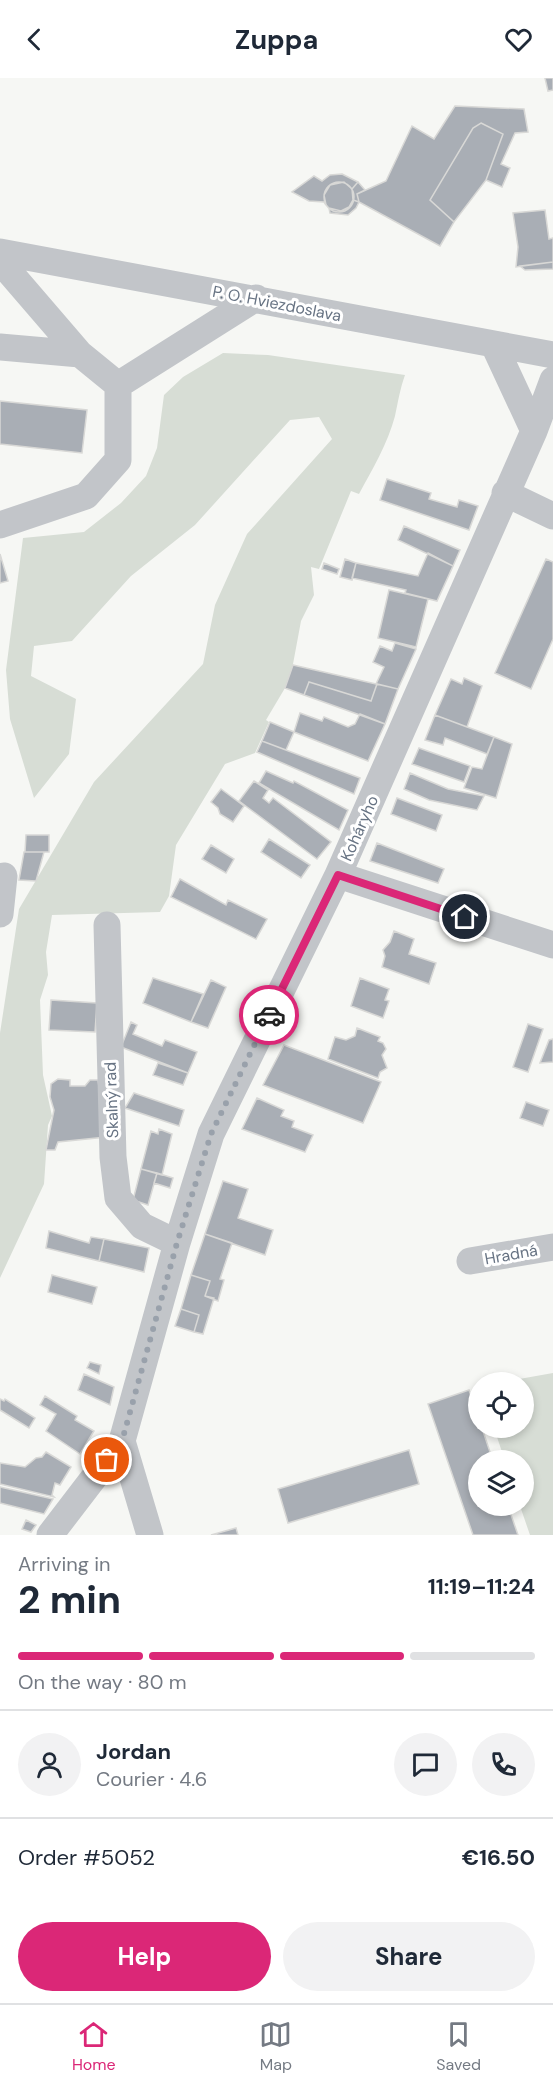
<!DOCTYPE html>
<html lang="en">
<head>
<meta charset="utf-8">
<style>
  body { margin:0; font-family:"DM Sans",sans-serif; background:#f2f2f3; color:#1f2937; height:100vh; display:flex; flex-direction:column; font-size:22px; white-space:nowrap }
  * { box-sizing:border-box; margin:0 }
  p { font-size:20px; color:#747a83 }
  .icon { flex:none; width:33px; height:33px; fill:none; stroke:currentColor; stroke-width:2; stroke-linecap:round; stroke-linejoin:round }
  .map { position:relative; height:1457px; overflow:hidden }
  .panel { display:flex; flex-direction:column; background:#fff; flex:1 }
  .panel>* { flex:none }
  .controls { position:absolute; left:468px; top:1294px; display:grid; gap:12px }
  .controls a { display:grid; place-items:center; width:66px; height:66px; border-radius:50%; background:#fff; box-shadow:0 3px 9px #0003; font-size:30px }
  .pin { position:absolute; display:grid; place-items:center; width:51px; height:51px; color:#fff; margin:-26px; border:3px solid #fff; border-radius:50%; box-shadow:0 2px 6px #0007 }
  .courier { position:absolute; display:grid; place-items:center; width:60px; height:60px; margin:-30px; border:4px solid #db2777; border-radius:50%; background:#fff; color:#222; box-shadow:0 2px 8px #0007 }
  .overview em { font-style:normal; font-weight:700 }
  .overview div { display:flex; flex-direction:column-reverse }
  .overview { display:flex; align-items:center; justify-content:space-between; height:102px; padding:0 18px }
  h1 { font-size:39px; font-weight:700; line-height:45px }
  .bar { display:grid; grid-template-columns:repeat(4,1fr); gap:9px 6px; align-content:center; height:72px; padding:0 18px }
  .bar i { height:8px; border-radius:4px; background:#e0e1e3 }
  .bar .on { background:#db2777 }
  .bar p { grid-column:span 4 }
  .line { display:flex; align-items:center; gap:15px; padding:0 18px; border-top:2px solid #e0e1e3 }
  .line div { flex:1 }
  .round { display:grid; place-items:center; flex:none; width:63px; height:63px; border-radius:32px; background:#f2f2f3 }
  .cta { display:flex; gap:12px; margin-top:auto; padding:12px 18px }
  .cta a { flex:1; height:69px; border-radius:36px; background:#db2777; color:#fff; font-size:24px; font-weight:700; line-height:69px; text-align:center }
  .cta a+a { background:#f2f2f3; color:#1f2937 }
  header { display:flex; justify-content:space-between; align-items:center; height:78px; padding:0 18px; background:#fff; font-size:27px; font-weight:700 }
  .dock { display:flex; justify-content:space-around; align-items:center; height:84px; border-top:2px solid #e0e1e3; background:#fff; font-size:16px; color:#747a83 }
  .dock a { display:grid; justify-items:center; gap:3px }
  .dock .on { color:#db2777 }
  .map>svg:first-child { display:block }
</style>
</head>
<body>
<header><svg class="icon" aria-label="back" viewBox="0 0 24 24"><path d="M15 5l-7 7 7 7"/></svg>Zuppa<svg class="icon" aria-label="heart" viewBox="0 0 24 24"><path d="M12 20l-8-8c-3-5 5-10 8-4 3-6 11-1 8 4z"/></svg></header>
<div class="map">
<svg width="553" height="1457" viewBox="0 0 553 1457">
  <rect width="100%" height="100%" fill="#f6f7f4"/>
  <!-- green -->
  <path fill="#d7ddd5" d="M223,275l45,2 137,20c-5,14 -7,27 -10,41 -7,27 -23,54 -36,78l-8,-3 -32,78 -8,-2 3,28 -13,26 -8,43 -8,24 -19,32 3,2 -14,31 -30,11 -49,81 -7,51 -9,16 -108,3 -6,37 2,23 -8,25 3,75 9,41 -4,9 -4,59 -44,94v-245l19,-124 75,-127 109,-118 12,-59 32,-71 85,-95 -13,-22 -29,3 -95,105 -64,51 -59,65 -38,5 -3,30 45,23 -7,55 -35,44 -24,-79 -4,-49 17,-132 61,-6 37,-29 25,-27 11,-28 7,-53 19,-18z
    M553,1295v162h-23l-10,-29h4v-45h-19l-11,-33h30v-45h-27z"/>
  <!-- building -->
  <path fill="#a9aeb5" stroke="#d8d8d6" stroke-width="1.5" d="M545,0h8v12l-5,1z
    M455,28l69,3 4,23 -13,1 -14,31 9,4 -8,19 -16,-7 17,-46 -22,-11 -8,5 -43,72 24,22 -14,24 -81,-44 -2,-8 29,-13 26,-55 22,13z
    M481,45l22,11 -17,46 -32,42 -24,-22 43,-72z
    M342,96l16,8 -6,7 -8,-7 -14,3 -6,10 2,10 -2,-3 -15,-1 -17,-9 22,-16 8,5 8,-6z
    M358,104l7,8 -8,4 2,8 -6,-2 -1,-11z
    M324 119a15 15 0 1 1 30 0a15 15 0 1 1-30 0Z
    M353,122l6,2 -3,6 -8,7 -18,-2 -1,-5 12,3 8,-4z
    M545,132l4,29 4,-1v24l-37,5 2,-20 -5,-34z
    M553,184v7l-28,1 -5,-4z
    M0,323l87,9 -5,43 -82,-9z
    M387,401l44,14 -2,6 28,8 2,-7 19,6 -9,24 -89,-30z
    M404,448l56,24 -7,16 -55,-26z
    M428,475l25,13 -16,35 -32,-8 1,-3 -54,-12 4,-15 62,13z
    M0,476l8,27 -8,2z
    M345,481l11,4 -4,17 -12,-3z
    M546,481l7,3v77l-22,50 -36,-16z
    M324,485l15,6 -2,5 -15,-5z
    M389,512l39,9 -12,48 -38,-9z
    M395,565l21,6 -18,40 -22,-5 8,-17 -11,-5 7,-16 12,5z
    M293,587l83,19h1l-6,17 -62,-19 -5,13 -19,-7z
    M464,600l18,8 -15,41 -32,-12 16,-36 11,5z
    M309,604l62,19 6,-17 21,5 -13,35 -81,-29z
    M300,635l22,8 2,-4 24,10 7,-3 5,-10 25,10 -17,37 -74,-29z
    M435,637l59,22 -7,17 -42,-16 -2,7 -18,-5z
    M270,644l24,10 -8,18 -24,-9z
    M494,659l18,7 -16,54 -32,-10 8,-21 10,2z
    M262,663l98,37 -6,16 -97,-42z
    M419,670l51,18 -6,16 -52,-18z
    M266,693l27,12 1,-2 54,29 -9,20 -80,-47z
    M410,695l38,16 36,7 -7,14 -48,-10 -25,-11z
    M254,703l14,9 -5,8 6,5 4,-5 58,44 -14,17 -78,-58z
    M221,711l23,17 -11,16 -13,-8 -2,-6 -7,-6z
    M397,720l45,17 -6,16 -45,-17z
    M26,757h23v17h-24z
    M269,761l41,26 -9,13 -40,-26z
    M377,765l67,26 -6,14 -68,-22z
    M211,767l23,14 -8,14 -24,-14z
    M24,774h20l-8,29 -17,-1z
    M180,801l46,26 2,-5 39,19 -11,20 -85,-42z
    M394,853l20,8 -5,15 27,9 -7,21 -47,-17 3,-11 -2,-6 7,-8z
    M153,900l50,16 -12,28 -48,-19z
    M360,900l29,11 -4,11 4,1 -6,17 -32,-12z
    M211,902l15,7 -18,41 -17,-6z
    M51,922l46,3 -2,29 -46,-2z
    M131,944l6,3 -4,9 29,12 3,-6 32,12 -9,21 -67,-26z
    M528,946l15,5 -15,43 -15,-5z
    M357,950l23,9 -2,4 5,2 3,6 -4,6 5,13 -7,4 -2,6 -50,-19 7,-22 11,3 9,-4z
    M553,961v23l-13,1 9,-23z
    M284,967l97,37 -18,41 -100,-38z
    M158,985l30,10 -5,12 -30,-10z
    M58,1001l12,1v6h15l5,-6h8l8,57 -48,5 -3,8h-9l8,-40 -4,-13 1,-13z
    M134,1015l50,17 -5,16 -54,-18z
    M257,1020l27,12 -3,6 13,5 -2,6 21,8 -8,17 -63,-23z
    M526,1024l23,8 -6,16 -23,-8z
    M159,1051l13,5 -10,41 -21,-6 10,-38 7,3z
    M141,1091l16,4 -9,32 -15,-5z
    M157,1095l16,5 -3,10 -16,-5z
    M223,1103l25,8 -10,29 35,12 -8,25 -60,-21z
    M49,1153l40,12 2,-6 13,2 -5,22 -53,-13z
    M205,1156l27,9 -12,36 4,1 -6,21 -13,-5 5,-15 -19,-6z
    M104,1161l45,9 -5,24 -45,-11z
    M52,1197l45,12 -5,17 -44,-12z
    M191,1197l19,6 -5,15 9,2 -11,36 -9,-2 5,-17 -18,-6z
    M181,1231l18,6 -5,17 -19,-6z
    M90,1284l11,3 -2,9 -12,-6z
    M84,1296l30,13 -4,18 -32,-15z
    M469,1312l9,29v9h4l11,33h-15v45h30l10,29h-45l-45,-131z
    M45,1318l32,20 -2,4 19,11 -14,23 -34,-23 10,-17 -16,-9z
    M0,1321l4,2 1,-2 30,19 -6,10 -29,-18z
    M409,1372l10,34 -131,39 -10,-34z
    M46,1374l25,15 -11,18 -5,-2 -3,12 2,2 -54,-13v-21l25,4 11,-9 6,-1z
    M0,1409l53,12 -9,15 -44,-11z
    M26,1442l10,5 -5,7 -9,-3z
    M236,1450l2,7h-27z"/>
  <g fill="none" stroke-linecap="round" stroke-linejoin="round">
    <!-- minor -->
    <path stroke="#c2c5c9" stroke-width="27" d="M0,174l553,103
      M0,183l80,93
      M494,267l40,86
      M0,269l80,7 38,31v75l-32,36 -86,29
      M118,307l138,-87
      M505,415l48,23
      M338,797l215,70
      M0,836l4,-38
      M107,847l6,232 5,41 24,28 35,17
      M470,1183l83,-14
      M50,1457l72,-94
      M150,1457l-28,-94 55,-198 34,-109 127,-259 196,-444 19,-51"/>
  </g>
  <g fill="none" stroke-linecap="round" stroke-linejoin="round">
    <!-- done -->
    <path stroke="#99a1ab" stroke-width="6" stroke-dasharray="0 10.8" d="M107,1382l15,-19 55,-198 34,-109 58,-119"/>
    <!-- route -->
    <path stroke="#db2777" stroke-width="8" d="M269,937l69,-140 127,42"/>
  </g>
  <g text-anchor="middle" stroke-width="6" stroke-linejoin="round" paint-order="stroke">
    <!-- street labels -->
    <g font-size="16" fill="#677383" stroke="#fff">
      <text transform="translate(277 225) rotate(11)" y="6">P. O. Hviezdoslava</text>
      <text transform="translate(359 750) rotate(-66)" y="6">Koháryho</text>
      <text transform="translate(111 1022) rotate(-92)" y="6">Skalný rad</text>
      <text transform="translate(511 1176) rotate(-10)" y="6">Hradná</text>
    </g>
  </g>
</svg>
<div class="controls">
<a><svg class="icon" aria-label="locate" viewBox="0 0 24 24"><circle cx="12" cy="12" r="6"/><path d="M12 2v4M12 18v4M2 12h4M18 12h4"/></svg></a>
<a><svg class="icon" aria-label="layers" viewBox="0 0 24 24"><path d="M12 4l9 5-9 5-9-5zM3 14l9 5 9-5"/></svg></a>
</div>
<div class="pin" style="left:107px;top:1382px;background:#ea580c"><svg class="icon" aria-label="bag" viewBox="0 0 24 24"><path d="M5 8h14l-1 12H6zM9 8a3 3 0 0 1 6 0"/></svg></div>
<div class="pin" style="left:465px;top:839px;background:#1f2937"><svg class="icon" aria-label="home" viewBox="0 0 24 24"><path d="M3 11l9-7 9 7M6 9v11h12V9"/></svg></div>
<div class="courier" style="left:269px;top:937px"><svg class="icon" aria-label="car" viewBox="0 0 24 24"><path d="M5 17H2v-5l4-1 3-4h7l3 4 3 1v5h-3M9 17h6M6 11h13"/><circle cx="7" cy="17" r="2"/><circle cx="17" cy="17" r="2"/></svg></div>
</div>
<section class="panel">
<div class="overview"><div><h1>2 min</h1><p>Arriving in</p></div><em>11:19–11:24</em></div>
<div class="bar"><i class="on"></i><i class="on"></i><i class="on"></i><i></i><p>On the way · 80 m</p></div>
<div class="line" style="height:108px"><a class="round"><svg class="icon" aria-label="person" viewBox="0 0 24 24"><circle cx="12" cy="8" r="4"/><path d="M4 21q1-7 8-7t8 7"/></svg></a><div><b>Jordan</b><p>Courier · 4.6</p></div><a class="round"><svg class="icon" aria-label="chat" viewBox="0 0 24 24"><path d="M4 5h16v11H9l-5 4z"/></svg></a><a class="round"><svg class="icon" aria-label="phone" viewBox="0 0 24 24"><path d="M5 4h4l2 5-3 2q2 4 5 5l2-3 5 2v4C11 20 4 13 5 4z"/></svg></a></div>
<div class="line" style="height:78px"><div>Order #5052</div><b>€16.50</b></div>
<div class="cta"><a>Help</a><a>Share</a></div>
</section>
<nav class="dock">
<a class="on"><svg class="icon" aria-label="home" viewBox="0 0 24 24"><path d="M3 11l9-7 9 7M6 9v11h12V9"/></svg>Home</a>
<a><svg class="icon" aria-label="map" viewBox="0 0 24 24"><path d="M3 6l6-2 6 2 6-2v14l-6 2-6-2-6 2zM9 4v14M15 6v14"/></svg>Map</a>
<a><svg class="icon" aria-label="saved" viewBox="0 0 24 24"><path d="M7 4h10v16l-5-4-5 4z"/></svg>Saved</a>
</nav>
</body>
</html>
